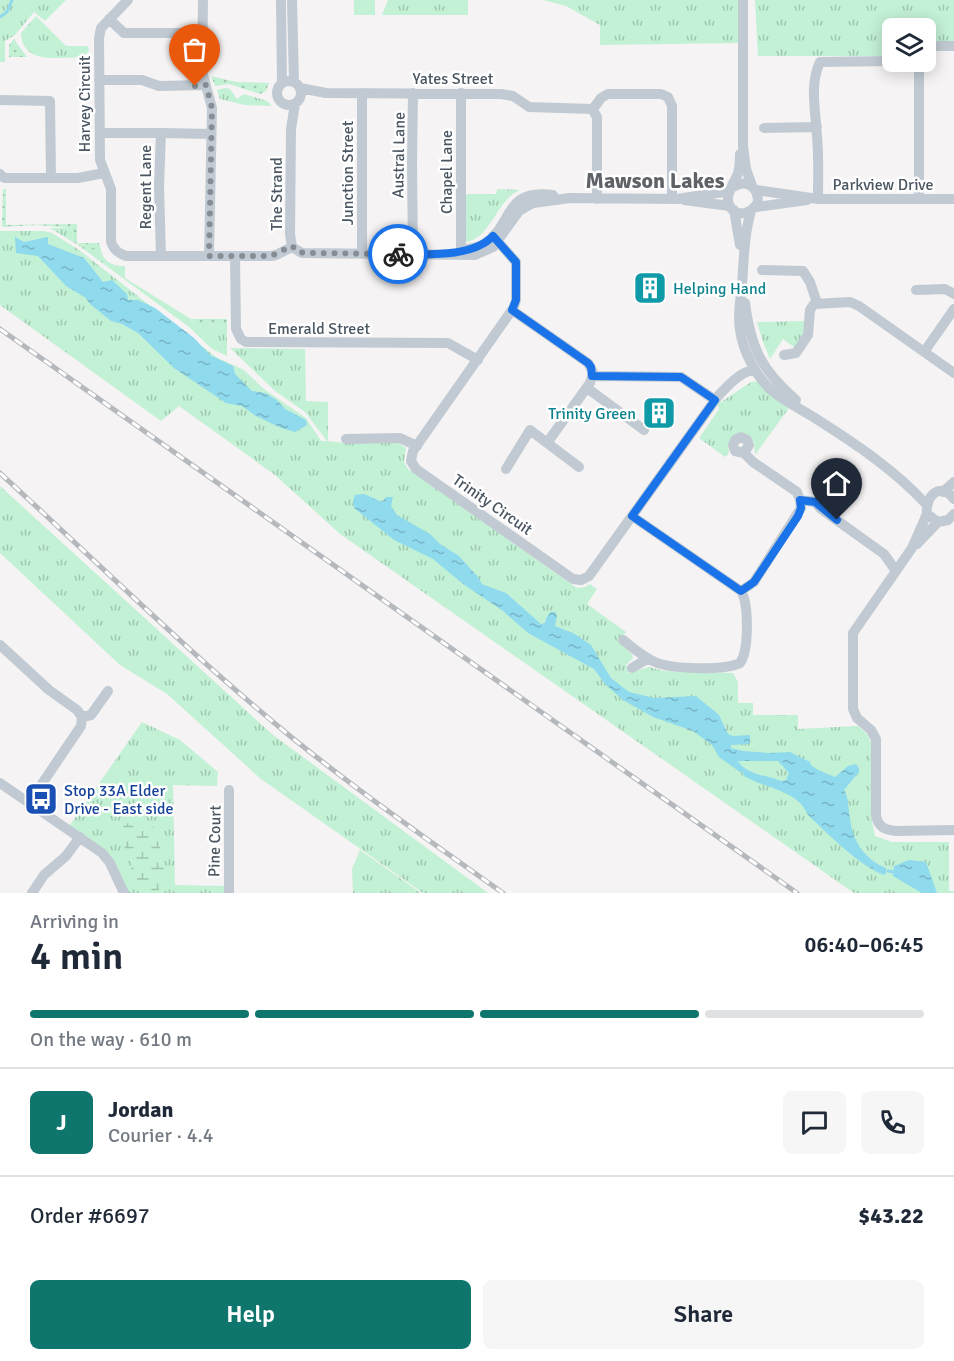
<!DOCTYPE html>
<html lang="en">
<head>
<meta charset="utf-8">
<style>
  body { margin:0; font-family:Signika,sans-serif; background:#f6f6f7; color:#1f2937; height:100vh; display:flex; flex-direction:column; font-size:22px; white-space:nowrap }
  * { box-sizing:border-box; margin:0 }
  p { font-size:20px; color:#747a83 }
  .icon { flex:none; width:33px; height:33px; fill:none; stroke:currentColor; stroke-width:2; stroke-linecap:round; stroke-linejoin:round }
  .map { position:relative; height:893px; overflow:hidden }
  .drawer { display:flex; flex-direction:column; background:#fff; flex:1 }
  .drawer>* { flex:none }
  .fabs { position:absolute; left:882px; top:18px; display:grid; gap:12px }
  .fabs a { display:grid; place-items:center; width:54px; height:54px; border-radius:9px; background:#fff; box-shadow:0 3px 15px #0003; font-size:30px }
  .pin { position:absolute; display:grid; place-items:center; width:51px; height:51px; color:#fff; margin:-62px -26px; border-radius:50% 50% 50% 0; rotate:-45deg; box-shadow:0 0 6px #0007 }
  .pin .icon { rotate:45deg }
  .courier { position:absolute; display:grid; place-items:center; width:60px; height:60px; margin:-30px; border:4px solid #1a73e8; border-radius:50%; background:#fff; color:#222; box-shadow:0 2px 8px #0007 }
  .headline em { font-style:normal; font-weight:600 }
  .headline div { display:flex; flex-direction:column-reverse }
  .headline { display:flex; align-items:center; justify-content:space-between; height:102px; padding:0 30px }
  h1 { font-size:39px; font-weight:600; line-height:45px }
  .bar { display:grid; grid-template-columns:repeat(4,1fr); gap:9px 6px; align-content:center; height:72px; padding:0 30px }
  .bar i { height:8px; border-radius:4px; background:#e0e1e3 }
  .bar .on { background:#0f766e }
  .bar p { grid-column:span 4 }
  .line { display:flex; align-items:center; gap:15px; padding:0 30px; border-top:2px solid #e0e1e3 }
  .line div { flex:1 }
  .round { display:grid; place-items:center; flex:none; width:63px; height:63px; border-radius:9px; background:#f6f6f7 }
  .button { display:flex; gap:12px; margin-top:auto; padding:12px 30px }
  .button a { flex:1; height:69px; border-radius:9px; background:#0f766e; color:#fff; font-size:24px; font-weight:600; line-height:69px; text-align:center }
  .button a+a { background:#f6f6f7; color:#1f2937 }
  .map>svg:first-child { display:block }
</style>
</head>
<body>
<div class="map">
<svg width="954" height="893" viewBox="0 0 954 893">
  <defs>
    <pattern id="grass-tufts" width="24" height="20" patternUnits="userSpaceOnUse" patternTransform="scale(1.5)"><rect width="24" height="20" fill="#c3f1d5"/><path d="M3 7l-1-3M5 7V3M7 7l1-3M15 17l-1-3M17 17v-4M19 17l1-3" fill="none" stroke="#a0c6b0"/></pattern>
    <pattern id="wetland-marsh" width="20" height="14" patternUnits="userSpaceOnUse" patternTransform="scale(1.5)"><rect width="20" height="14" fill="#c3f1d5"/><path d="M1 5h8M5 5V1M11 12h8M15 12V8" fill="none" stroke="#a0c6b0"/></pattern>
    <pattern id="garden-dots" width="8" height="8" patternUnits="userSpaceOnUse" patternTransform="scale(1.5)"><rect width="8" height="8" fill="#c3f1d5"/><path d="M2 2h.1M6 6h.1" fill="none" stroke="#a0c6b0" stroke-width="1.8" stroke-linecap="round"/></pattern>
    <pattern id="water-ripples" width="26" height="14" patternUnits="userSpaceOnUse" patternTransform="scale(1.5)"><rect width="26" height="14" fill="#90daee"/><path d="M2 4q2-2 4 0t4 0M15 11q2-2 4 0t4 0" fill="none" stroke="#78b4c4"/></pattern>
  </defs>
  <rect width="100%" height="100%" fill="#f5f3f3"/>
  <!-- grass -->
  <path fill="url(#grass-tufts)" d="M0,0h66l-21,21 -11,-9 -19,23 -10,6v21h-5z
    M388,0h80v15h-86z
    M543,0h197l-2,43 -138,2v-20l-34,-19z
    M755,0h199v46l-28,1v-19h-34v28h-134z
    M36,16l30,30h22l1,4 -5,7c-23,0 -62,9 -63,-24z
    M225,88l5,1 7,10 7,-5 23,7 5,5 -27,-1 -25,-6 -3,-9z
    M497,189l23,1c-24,10 -27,45 -53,52l-2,-3v-41l2,-4h29z
    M50,228h22l1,14z
    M0,231h43l9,2 27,17 137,107 28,13 20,19 42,29 15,23h6l-22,-29 -30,-21 -45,-43 75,1 1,52 22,1v39l17,2h54l7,5 -2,14 4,7 169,119 8,-1 5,-3 7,5 -10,15 39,28 -7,10 13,12 1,4 -7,7 3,8 20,-6 15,4 69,2 5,9v21h15v12h45v14l60,-3 10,9 3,8v74l4,19 17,6h57v49h5v2h-100l-514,-359 -65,-59 -96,-69 -18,15 -161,-116z
    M78,245l23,5c3,13 12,16 24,16v12l66,41 1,3 4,3 31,1v30l-15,-7 -23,-22z
    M806,321l-1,12 -10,15 -12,-9 -13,20 -7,-17 -6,-20z
    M759,381l30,27 -34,47 -1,-13 -9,-8 -14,4 -3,7 1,8 -4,4 -26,-19 20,-29 -1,-5 33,-22z
    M0,486l273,249 215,158h-65l-162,-114 -94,-85 -47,-29 -120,-112z
    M142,722l38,18 38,32 -1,14 -44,-1 2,100 53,1 1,7h-105l-14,-30 -43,-34z
    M360,850l61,43h-68l-1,-24z"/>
  <!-- wetland -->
  <path fill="url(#wetland-marsh)" d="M132,821l22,6 3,3c1,19 17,47 -1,63h-9l-16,-22c3,-19 -16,-25 -7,-46z"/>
  <!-- garden -->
  <path fill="url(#garden-dots)" d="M14,39l13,18h-18v-12z
    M211,76l25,6 33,1 -3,8 -6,3 -31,-10 -14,2z
    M3,189h3v36l71,-1v19h22l2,7 -12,-1 -16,-7 -1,-14 -36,-3 -34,2z
    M191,319h36v7l-31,-1 -4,-3z"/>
  <!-- pitch -->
  <path fill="#c3f1d5" d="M354,0h21v15h-21z"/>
  <!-- water -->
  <path fill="url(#water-ripples)" fill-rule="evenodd" d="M15,237l9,5 24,-5v7l36,14 19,24 9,-2 15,14 1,6h10l17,8 39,30 16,17 23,11 2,8 17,17 13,2 12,7 8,9 21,11 1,5 -12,7 -14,-4 -25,-12 -14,-10 -16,-3 -52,-35 -36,-35 -16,-9 -11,-3 -21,-17 -4,-6 -20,-12 -28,-30 -22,-3z
    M364,494l18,8 4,-5h7l-2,9 6,9 33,19 10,10 19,12 19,21 4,7 24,9 35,31 4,-1 2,-7 4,-4h4l2,4 -2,10 18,7 18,12 20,33 18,14 25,6 42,-2 23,19 9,19 5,2 17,-1v7l-2,2 -17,1v3l12,3 26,2 21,-1 20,10 1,3 7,5 17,7 13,-11 8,-2 3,4v4l-15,18c5,8 4,18 6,28 2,22 14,41 36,50v5l-2,2c-24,-9 -55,-40 -74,-58 -4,-4 -6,-11 -11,-15 -15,-13 -38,-16 -55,-26l-1,-4h-3l-21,-15 -7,-12 -19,-14 -40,-14 -30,-17 -18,-16 -11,-15 -66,-36 -25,-22 -40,-27 -30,-25 -39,-19 -40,-32 -1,-7 2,-6zM738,761h40l11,12 -3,7 -5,1c-14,-6 -35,-6 -43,-20z
    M909,860l17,2 11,31h-15l-29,-17 1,-10z"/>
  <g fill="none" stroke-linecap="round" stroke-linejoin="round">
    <!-- stream -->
    <path stroke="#90daee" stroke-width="3" d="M0,17l7,-5 5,-12
      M888,871l5,1"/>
    <!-- minor -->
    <path stroke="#c1cad2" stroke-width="10" d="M128,0l-27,28 -2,10 1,122 11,29v53c3,8 7,11 15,14h145l5,-1 16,-8
      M203,0l-1,71 10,37 -3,148
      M281,0l1,83
      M292,0l2,82
      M743,0v146l3,23 6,17
      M109,19l15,14h78
      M926,48l6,-2h22
      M893,62h25
      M919,62v137
      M99,80h43l17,6 47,-1
      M277 93a12 12 0 1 1 24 0a12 12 0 1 1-24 0Z
      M300,88l26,5 175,1 12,2 16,11 63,2 5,8v82
      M362,93v161
      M0,100l50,1 1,77
      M295,104l-4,25 -1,105 2,13 10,6 173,2 18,-8 26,-36 14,-8 37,-5 107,1 53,-8
      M593,109l8,-11 7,-4h53l7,3 4,9v93
      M764,128l53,-1
      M100,133h61
      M0,174l4,4h74l26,-5
      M733,187c13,-8 25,-1 25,15 -6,14 -28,17 -30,-2 -1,-9 7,-18 10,-27 2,-6 2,-12 2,-19
      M756,190l62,9h136
      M818,199c0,-20 1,-41 -1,-62 -1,-25 -8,-51 3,-75l72,-1
      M684,200l46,6
      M756,207l51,-7
      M734,210l6,35
      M751,211c-7,24 -7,48 -9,73 -1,15 -5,30 -2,46 3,21 15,45 31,60 14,12 32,20 47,30 38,24 78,51 108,84
      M493,236l23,26v38l-2,7 -101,144 -2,10 5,8 157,110 8,1 8,-4 129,-180c9,-9 24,-27 37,-25
      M461,250v-157
      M461,250c8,-1 16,-2 23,-6 30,-19 19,-56 69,-49
      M413,254l-1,-91 1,-70
      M161,256l-2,-70 2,-53 50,1
      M235,256l1,73 5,10 5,3 202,1 30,17
      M762,270l41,1 7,11 7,21
      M916,290l29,-1 9,5
      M745,303c6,45 16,67 51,97
      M512,310l76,53 5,9 -3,11 -43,60
      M924,352l30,-43
      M784,355l12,-2 12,-18 2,-25 4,-6 36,-2 9,4 95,67
      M593,376l88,1 34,23
      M587,388l57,42
      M346,439l54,-1 17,8
      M506,469l24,-39 49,37
      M943,492l11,-10
      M954,499c-14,-18 -29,-3 -27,15l11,8 10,-2 6,-6
      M800,500l15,2 6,7 63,45 12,17
      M927,514l-15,34 -59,85v76l4,9 14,12 5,9v76c2,12 9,15 20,16l58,-1
      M917,544l21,-22
      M741,591l13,-9 47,-74 -1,-8 -3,-8 -44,-30 -9,-9 -9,-2 -2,-6 2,-5 6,-3 6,3 2,5 -5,8
      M623,640c10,8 20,17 32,22 16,7 69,9 85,1 9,-12 9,-59 1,-72l-109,-75
      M0,645l49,45 28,20 5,7 -1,9 -52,77
      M632,668l15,-9
      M82,717l9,-2 17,-24
      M0,783l102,70 8,10 14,30
      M32,893l12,-18 22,-19 14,-19
      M229,893v-103"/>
    <defs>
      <path id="rail" d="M0,329l797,564
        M0,473c96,88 190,181 290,263 69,56 141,106 213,157"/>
    </defs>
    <!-- rail casing -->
    <use href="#rail" stroke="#b5b8bd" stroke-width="5"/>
    <!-- rail -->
    <use href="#rail" stroke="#fff" stroke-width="3" stroke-dasharray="9" stroke-linecap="butt"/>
  </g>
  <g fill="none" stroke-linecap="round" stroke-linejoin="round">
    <!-- done -->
    <path stroke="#868d94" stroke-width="6" stroke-dasharray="0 10.8" d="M195,86l11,-1 6,23 -3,148h62l21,-10 6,6 7,1 93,1"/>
    <!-- route -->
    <path stroke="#1a73e8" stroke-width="8" d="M398,254c28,0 74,4 95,-18l23,26v38l-4,10 76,53 3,4 1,9 89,1 34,23 -83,116 109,75 13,-9 44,-66 3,-8 -1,-8 15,2 22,18"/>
  </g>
  <!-- icons -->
  <defs>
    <symbol id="building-square" viewBox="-11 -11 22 22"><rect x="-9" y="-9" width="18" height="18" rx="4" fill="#0f9aa8" stroke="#fff"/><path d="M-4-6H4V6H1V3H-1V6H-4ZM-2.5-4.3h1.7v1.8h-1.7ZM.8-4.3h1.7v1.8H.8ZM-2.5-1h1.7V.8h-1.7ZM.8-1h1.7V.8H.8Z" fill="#fff"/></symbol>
    <symbol id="bus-square" viewBox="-11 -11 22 22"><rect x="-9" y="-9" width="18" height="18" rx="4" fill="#1a4fb4" stroke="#fff"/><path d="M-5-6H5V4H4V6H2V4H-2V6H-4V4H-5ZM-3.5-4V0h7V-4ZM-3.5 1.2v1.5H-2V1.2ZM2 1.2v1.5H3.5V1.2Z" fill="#fff"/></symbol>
  </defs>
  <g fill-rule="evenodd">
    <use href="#building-square" x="631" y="269" width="38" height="38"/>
    <use href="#building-square" x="640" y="394" width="38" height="38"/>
    <use href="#bus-square" x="22" y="780" width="38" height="38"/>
  </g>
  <g text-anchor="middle" stroke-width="5" stroke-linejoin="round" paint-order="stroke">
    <!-- street labels -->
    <g font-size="16" fill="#4a5661" stroke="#fff">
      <text x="453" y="84">Yates Street</text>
      <text transform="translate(84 104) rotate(-90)" y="6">Harvey Circuit</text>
      <text transform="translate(398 155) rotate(-89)" y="6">Austral Lane</text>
      <text transform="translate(446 172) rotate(-90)" y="6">Chapel Lane</text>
      <text transform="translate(347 173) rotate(-90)" y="6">Junction Street</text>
      <text x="883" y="190">Parkview Drive</text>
      <text transform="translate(145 187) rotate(-90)" y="6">Regent Lane</text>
      <text transform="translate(276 194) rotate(-90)" y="6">The Strand</text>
      <text x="319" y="334">Emerald Street</text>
      <text transform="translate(493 504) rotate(35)" y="6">Trinity Circuit</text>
      <text transform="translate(214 841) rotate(-89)" y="6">Pine Court</text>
    </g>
    <!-- culture labels -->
    <g font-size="16" fill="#0d838f" stroke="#fff" text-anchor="start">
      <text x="673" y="294">Helping Hand</text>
      <text x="636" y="419" text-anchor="end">Trinity Green</text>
    </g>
    <!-- transit labels -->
    <g font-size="16" fill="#164399" stroke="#fff" text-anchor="start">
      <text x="64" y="796">Stop 33A Elder<tspan x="64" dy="18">Drive - East side</tspan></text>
    </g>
    <!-- district labels -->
    <g font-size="22" font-weight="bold" fill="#5f6368" stroke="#fff">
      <text x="655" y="188">Mawson Lakes</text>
    </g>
  </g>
</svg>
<div class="fabs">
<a><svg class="icon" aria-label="layers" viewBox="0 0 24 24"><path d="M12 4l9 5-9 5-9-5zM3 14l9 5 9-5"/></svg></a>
</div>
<div class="pin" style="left:195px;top:86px;background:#ea580c"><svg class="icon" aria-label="bag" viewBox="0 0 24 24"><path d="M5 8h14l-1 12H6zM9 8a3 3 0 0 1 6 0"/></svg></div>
<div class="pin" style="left:837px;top:520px;background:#1f2937"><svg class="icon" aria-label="home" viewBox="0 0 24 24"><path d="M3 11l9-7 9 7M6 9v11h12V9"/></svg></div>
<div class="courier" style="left:398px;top:254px"><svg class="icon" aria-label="bike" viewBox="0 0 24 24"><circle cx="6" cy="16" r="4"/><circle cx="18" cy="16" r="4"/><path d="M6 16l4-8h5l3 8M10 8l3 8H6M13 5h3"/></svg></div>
</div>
<section class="drawer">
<div class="headline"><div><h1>4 min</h1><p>Arriving in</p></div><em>06:40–06:45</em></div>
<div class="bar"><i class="on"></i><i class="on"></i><i class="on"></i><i></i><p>On the way · 610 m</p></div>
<div class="line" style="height:108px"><b class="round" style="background:#0f766e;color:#fff">J</b><div><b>Jordan</b><p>Courier · 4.4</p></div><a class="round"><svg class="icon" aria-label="chat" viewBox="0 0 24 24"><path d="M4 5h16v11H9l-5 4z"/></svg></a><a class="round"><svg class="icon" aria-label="phone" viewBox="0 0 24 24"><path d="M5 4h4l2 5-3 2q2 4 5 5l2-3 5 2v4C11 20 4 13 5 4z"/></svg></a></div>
<div class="line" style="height:78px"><div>Order #6697</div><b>$43.22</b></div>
<div class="button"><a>Help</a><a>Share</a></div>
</section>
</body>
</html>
